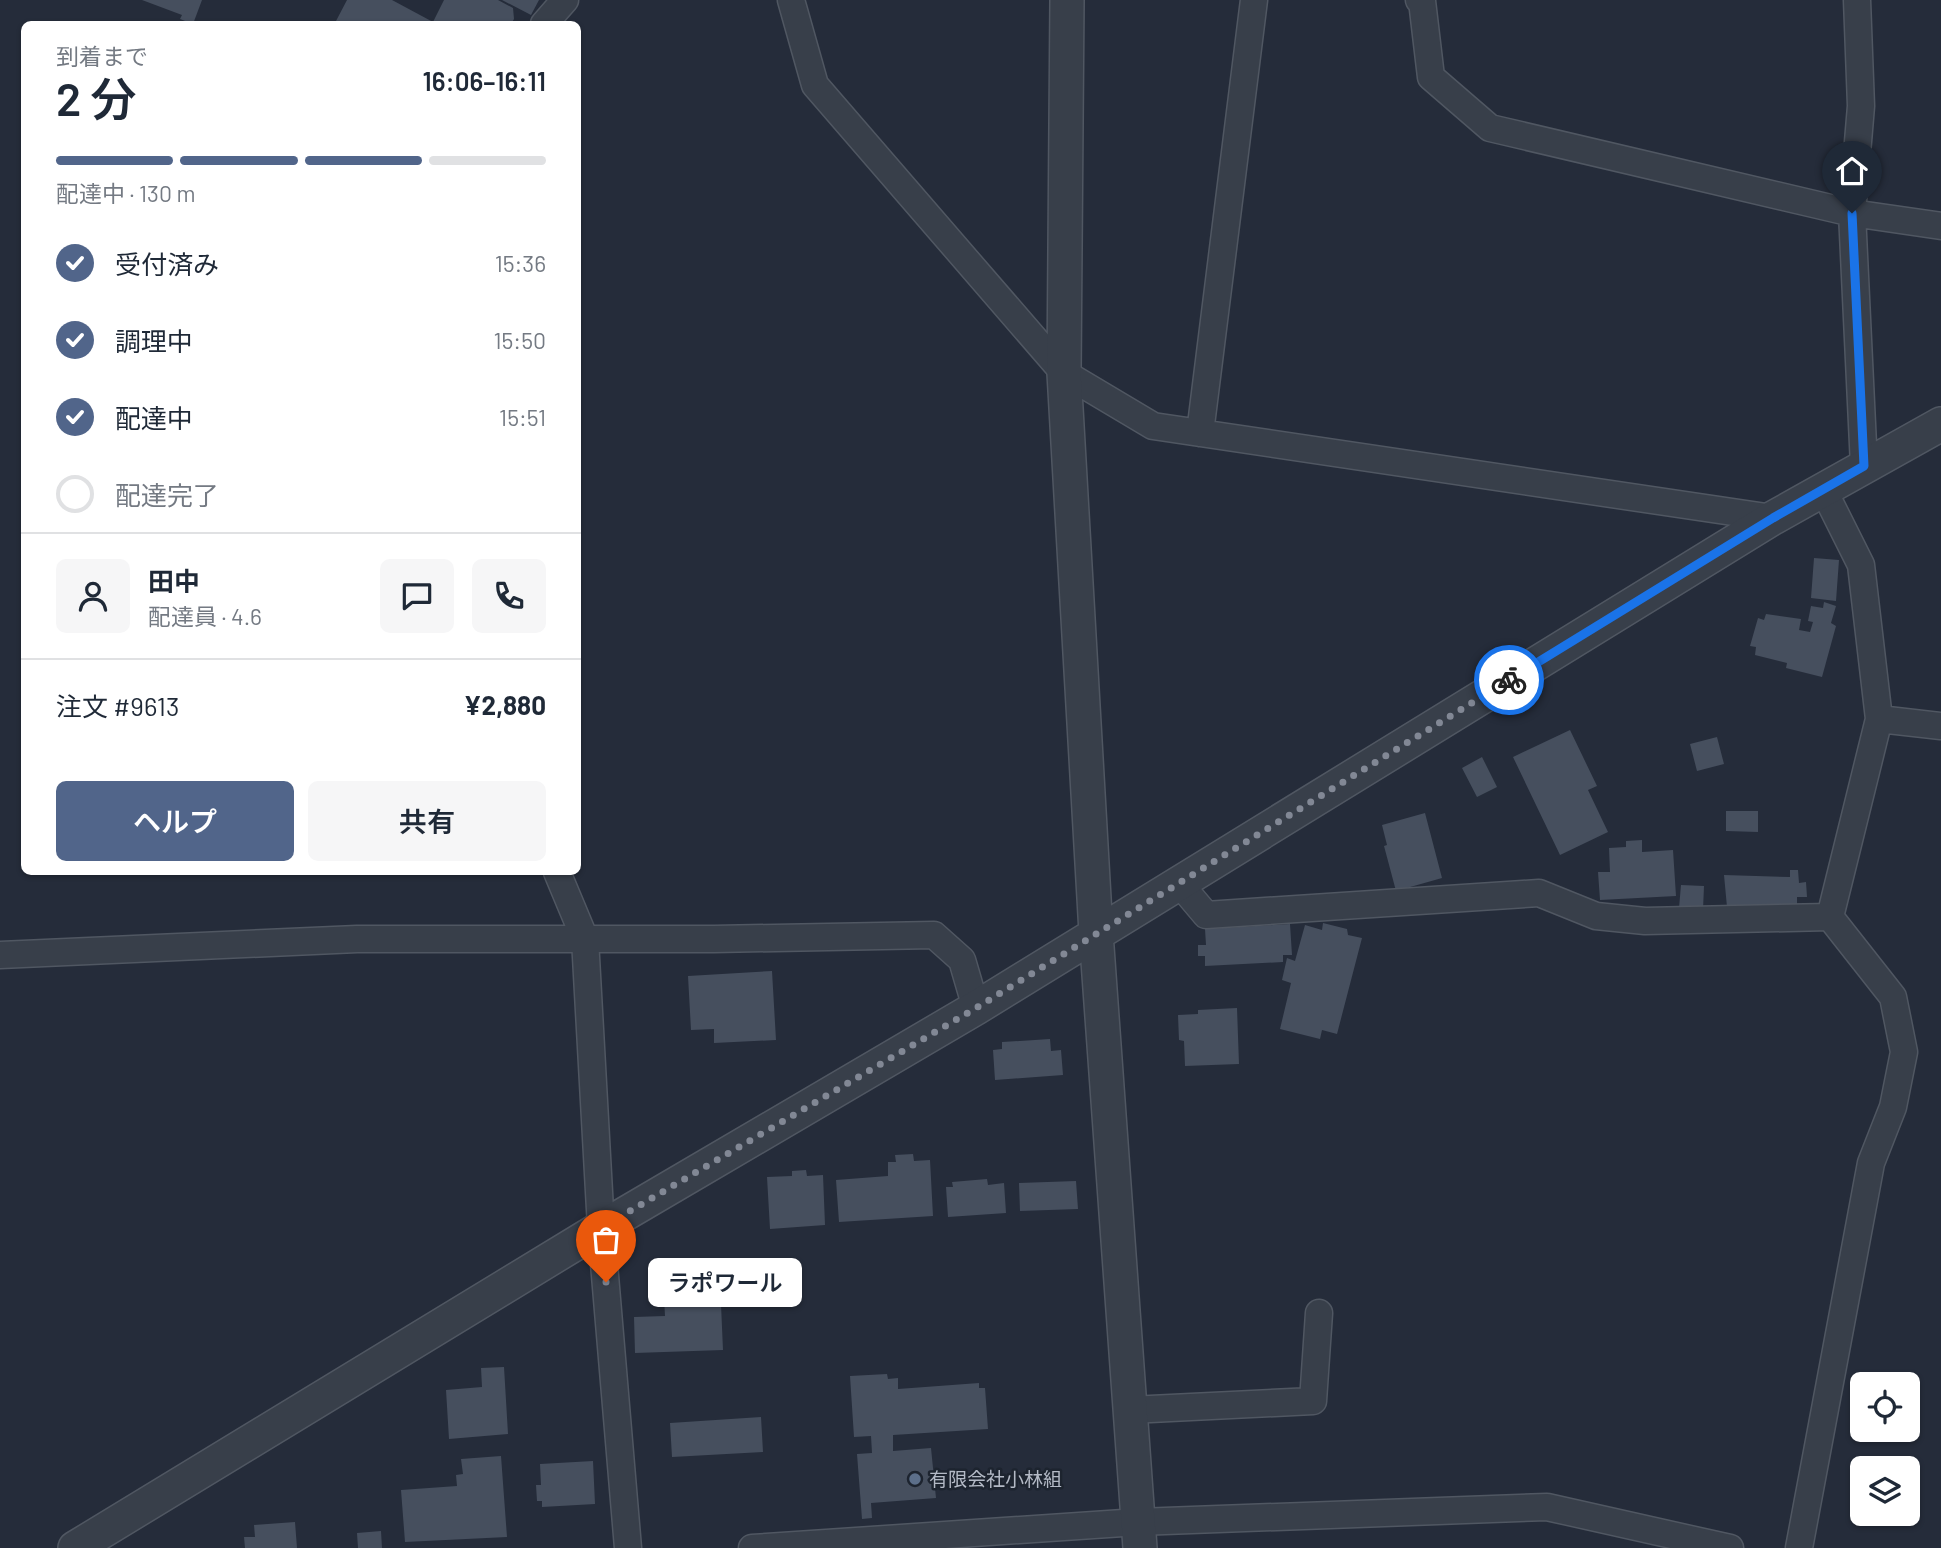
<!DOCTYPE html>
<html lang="ja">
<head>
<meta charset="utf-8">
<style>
  body { margin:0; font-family:Barlow,"Noto Sans JP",sans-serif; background:#f6f6f7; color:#1f2937; height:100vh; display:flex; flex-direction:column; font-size:26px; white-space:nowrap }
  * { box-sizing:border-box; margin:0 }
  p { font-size:23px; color:#747a83 }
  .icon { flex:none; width:38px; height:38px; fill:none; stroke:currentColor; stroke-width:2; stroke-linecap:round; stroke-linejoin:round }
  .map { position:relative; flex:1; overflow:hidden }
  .sheet { position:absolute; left:21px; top:21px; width:560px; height:854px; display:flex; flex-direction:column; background:#fff; border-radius:10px; box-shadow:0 2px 5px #0004 }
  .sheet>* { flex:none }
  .tools { position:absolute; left:1850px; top:1372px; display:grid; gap:14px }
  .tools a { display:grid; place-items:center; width:70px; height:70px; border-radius:10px; background:#fff; box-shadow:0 2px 5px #0004; font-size:35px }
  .pin { position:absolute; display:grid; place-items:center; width:60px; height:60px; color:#fff; margin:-72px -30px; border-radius:50% 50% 50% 0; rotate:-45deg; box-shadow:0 0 7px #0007 }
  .pin .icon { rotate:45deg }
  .courier { position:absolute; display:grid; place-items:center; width:70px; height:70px; margin:-35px; border:5px solid #1a73e8; border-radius:50%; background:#fff; color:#222; box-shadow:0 2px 9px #0007 }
  .bubble { position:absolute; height:49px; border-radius:10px; background:#fff; box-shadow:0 2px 5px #0004; font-size:23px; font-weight:600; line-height:49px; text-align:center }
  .headline em { font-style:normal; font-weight:600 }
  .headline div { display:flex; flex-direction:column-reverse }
  .headline { display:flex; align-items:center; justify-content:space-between; height:119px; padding:0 35px }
  h1 { font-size:46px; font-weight:600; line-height:52px }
  .bar { display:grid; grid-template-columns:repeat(4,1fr); gap:10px 7px; align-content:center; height:84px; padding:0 35px }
  .bar i { height:9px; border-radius:5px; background:#e0e1e3 }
  .bar .current { background:#51658a }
  .bar p { grid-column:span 4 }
  .line { display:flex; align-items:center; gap:18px; padding:0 35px; border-top:2px solid #e0e1e3 }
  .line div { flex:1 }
  .round { display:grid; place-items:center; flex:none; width:74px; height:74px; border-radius:10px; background:#f6f6f7 }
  ol { padding:0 35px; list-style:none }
  li { display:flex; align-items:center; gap:21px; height:77px }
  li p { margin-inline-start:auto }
  li .icon { padding:7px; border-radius:50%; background:#51658a; color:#fff; stroke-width:4 }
  li:last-child { color:#747a83 }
  li i { width:38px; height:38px; border:4px solid #e0e1e3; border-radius:50% }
  .button { display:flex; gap:14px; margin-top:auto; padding:14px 35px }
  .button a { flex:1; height:80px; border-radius:10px; background:#51658a; color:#fff; font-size:28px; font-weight:600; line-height:80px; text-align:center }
  .button a+a { background:#f6f6f7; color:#1f2937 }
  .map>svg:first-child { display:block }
</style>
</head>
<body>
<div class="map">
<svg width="1941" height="1548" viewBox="0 0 1941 1548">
  <rect width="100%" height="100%" fill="#252c3a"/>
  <!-- building -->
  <path fill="#464f5e" d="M142,0h60l-9,24 -13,-5 2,-4z
    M347,0h45l41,22 11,-22h54l15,8 1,11 -3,5h-169l-6,-3z
    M502,0h37l-8,15z
    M1814,558l25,2 -3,41 -25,-3z
    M1824,602l12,4 -5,17 5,3 -14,51 -36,-9 1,-5 -32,-8 1,-8 -6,-1 8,-28 6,2 2,-6 35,5 -2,11 11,2 3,-10 -5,-1 3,-15 12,2z
    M1570,730l27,56 -9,4 20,42 -48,23 -47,-98z
    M1717,737l7,27 -27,7 -7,-27z
    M1482,757l15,30 -20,10 -15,-29z
    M1726,811h32v21l-32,-1z
    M1425,813l17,65 -46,13 -12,-45 3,-1 -5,-20z
    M1642,840v12l31,-2 3,46 -76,4 -2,-28h12l-1,-24 17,-1v-6z
    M1790,870h8l1,13 7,-1 1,15h-10v8l-46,8 -1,-8 -23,2 -3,-32 66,2z
    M1681,885l23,1 -1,24 -24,-2z
    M1323,923l24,6 1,6 14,3 -25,96 -15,-4 -2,9 -40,-10 11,-46 -9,-3 5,-22 8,3 10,-36 17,5z
    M1290,924l2,31h-9v7l-78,4v-10h-7v-11h8l-1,-16z
    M772,971l4,69 -62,3v-14l-23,1 -3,-54z
    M1237,1008l2,56 -54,2 -1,-25 -5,-1 -1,-25 20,-1v-4z
    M1050,1039l1,12 10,-1 2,25 -68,5 -2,-30 9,-1v-7z
    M913,1154l1,7 16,-1 3,56 -94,6 -3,-42 52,-4v-14h8l-1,-7z
    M806,1170l1,6 16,-1 2,50 -55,4 -3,-52 25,-1v-5z
    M987,1179l1,6 16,-2 2,30 -58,4 -2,-30h7l-1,-5z
    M1076,1181l2,28 -58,2 -1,-28z
    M719,1258l4,92 -88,3 -1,-36 31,-1 -3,-56z
    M504,1367l4,67 -59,5 -3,-49 36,-3 -1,-19z
    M887,1374l1,5 10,-1v11l81,-6v5h6l3,41 -95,6v16l38,-3 5,50 -65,5 1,15 -10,1 -5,-65 15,-1 -1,-17 -17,1 -4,-61z
    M761,1417l2,35 -91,5 -2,-34z
    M501,1456l6,81 -102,5 -4,-52 56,-4 -1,-11 7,-1 -2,-15z
    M593,1461l2,43 -53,3v-6h-5l-1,-16h5l-1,-21z
    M295,1522l2,26h-52l-1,-11h11l-1,-12z
    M381,1531l1,17h-24l-1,-15z"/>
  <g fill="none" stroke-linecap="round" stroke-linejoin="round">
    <defs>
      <path id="minor" d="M791,0l24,85 249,288 89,53 620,92
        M1419,0l3,1 9,76 59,51 362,85 89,13
        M1857,0l4,106 -9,107 12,253
        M544,24l21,-24
        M1200,433l54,-433
        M1823,489l38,76 18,154 62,7
        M557,872l28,67 16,289 27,320
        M1179,883l27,32 333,-22 57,23 49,5 185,-4
        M0,955l357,-16h357l220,-4 28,25 14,48
        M1130,1410l183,-9 6,-88
        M752,1548l386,-26 409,-15 183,41
        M1799,1548l72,-385 22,-56 11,-55 -11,-55 -63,-80 49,-198"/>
      <path id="tertiary" d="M1067,0l-3,373 32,560 44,615
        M75,1548l526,-320 375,-220 797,-490 168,-94"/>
    </defs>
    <!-- minor casing -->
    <use href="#minor" stroke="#505762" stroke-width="29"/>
    <!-- tertiary casing -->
    <use href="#tertiary" stroke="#505762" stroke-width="36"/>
    <!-- minor -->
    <use href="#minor" stroke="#383f4a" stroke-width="26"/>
    <!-- tertiary -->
    <use href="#tertiary" stroke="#383f4a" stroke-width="33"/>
  </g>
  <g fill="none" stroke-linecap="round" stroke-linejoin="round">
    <!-- done -->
    <path stroke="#828895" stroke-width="7" stroke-dasharray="0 12.6" d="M606,1282l-5,-54 375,-220 533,-328"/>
    <!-- route -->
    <path stroke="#1a73e8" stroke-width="9" d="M1509,680l264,-162 91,-52 -12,-253"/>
  </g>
  <!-- markers -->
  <circle fill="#5c6f8a" stroke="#1d242f" stroke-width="2.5" cx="915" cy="1479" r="7"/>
  <g text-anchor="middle" stroke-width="5" stroke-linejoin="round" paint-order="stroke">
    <!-- poi labels -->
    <g font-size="19" fill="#b4bac6" stroke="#1d242f" text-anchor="start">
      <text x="929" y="1486">有限会社小林組</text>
    </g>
  </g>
</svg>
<div class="tools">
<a><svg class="icon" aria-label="locate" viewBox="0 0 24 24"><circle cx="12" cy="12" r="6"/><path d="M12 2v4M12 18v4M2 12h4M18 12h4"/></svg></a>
<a><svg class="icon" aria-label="layers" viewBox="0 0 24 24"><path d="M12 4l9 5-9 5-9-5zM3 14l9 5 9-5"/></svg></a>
</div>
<div class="pin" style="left:606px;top:1282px;background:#ea580c"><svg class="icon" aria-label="bag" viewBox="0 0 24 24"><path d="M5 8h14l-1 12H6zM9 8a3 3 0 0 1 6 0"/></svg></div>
<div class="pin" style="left:1852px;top:213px;background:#1f2937"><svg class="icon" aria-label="home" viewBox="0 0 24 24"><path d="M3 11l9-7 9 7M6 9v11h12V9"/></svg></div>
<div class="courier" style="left:1509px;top:680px"><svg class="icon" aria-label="bike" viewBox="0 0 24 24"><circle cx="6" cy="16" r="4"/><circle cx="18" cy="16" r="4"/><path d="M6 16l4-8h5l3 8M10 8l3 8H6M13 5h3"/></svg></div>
<div class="bubble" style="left:648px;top:1258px;width:154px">ラポワール</div>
<section class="sheet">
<div class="headline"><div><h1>2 分</h1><p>到着まで</p></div><em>16:06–16:11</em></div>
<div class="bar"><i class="current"></i><i class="current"></i><i class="current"></i><i></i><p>配達中 · 130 m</p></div>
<ol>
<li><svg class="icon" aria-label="check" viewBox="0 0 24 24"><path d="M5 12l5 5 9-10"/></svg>受付済み<p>15:36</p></li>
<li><svg class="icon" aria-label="check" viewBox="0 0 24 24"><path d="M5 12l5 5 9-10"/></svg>調理中<p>15:50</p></li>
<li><svg class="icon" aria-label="check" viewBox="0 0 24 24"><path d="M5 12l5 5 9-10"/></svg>配達中<p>15:51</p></li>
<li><i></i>配達完了</li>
</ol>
<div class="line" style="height:126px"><a class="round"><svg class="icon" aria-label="person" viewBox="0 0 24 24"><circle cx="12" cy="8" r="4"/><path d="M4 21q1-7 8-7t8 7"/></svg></a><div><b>田中</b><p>配達員 · 4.6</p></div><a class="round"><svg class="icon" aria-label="chat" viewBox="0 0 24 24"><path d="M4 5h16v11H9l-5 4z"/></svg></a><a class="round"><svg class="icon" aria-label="phone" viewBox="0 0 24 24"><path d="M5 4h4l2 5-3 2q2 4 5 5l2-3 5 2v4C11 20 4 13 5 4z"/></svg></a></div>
<div class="line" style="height:91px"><div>注文 #9613</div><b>¥2,880</b></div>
<div class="button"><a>ヘルプ</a><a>共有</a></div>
</section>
</div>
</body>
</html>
